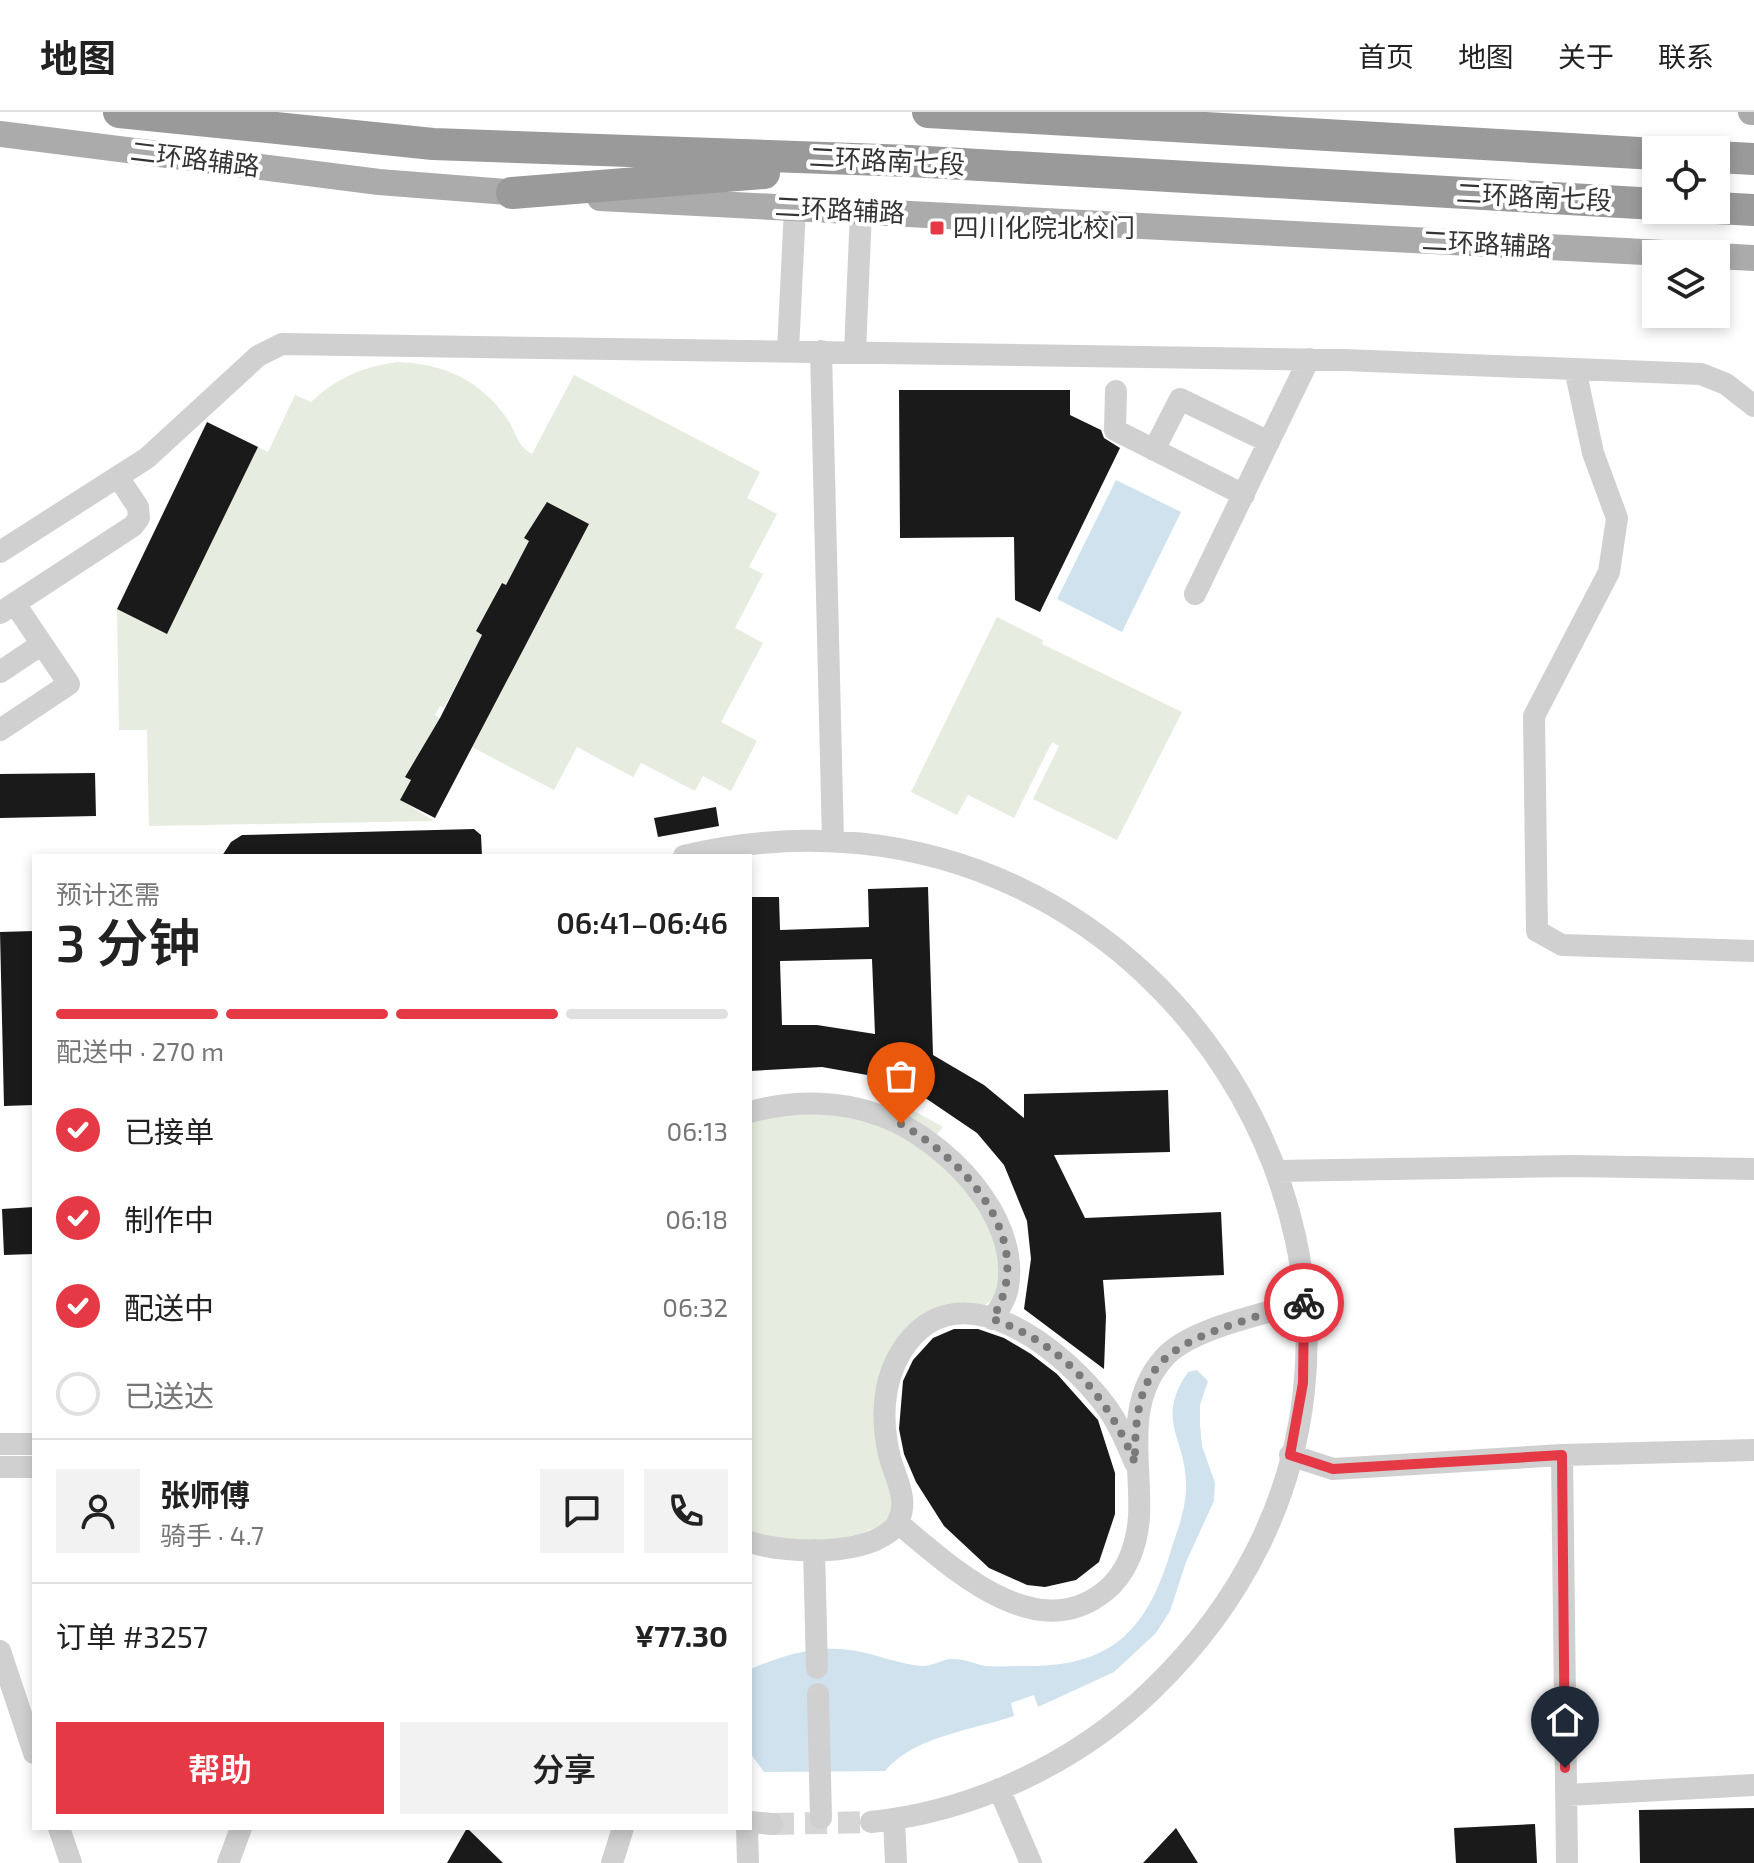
<!DOCTYPE html>
<html lang="zh">
<head>
<meta charset="utf-8">
<style>
  body { margin:0; font-family:"Exo 2","Noto Sans SC",sans-serif; background:#f2f2f2; color:#222; height:100vh; display:flex; flex-direction:column; font-size:30px; white-space:nowrap }
  * { box-sizing:border-box; margin:0 }
  p { font-size:26px; color:#767676 }
  .icon { flex:none; width:44px; height:44px; fill:none; stroke:currentColor; stroke-width:2; stroke-linecap:round; stroke-linejoin:round }
  .map { position:relative; flex:1; overflow:hidden }
  .side { position:absolute; left:32px; top:742px; width:720px; height:976px; display:flex; flex-direction:column; background:#fff; border-radius:0px; box-shadow:0 4px 12px #0003 }
  .side>* { flex:none }
  .buttons { position:absolute; left:1642px; top:24px; display:grid; gap:16px }
  .buttons a { display:grid; place-items:center; width:88px; height:88px; border-radius:0px; background:#fff; box-shadow:0 4px 12px #0003; font-size:40px }
  .pin { position:absolute; display:grid; place-items:center; width:68px; height:68px; color:#fff; margin:-82px -34px; border-radius:50% 50% 50% 0; rotate:-45deg; box-shadow:0 0 8px #0007 }
  .pin .icon { rotate:45deg }
  .courier { position:absolute; display:grid; place-items:center; width:80px; height:80px; margin:-40px; border:6px solid #e63946; border-radius:50%; background:#fff; color:#222; box-shadow:0 2px 10px #0007 }
  .summary em { font-style:normal; font-weight:600 }
  .summary div { display:flex; flex-direction:column-reverse }
  .summary { display:flex; align-items:center; justify-content:space-between; height:136px; padding:0 24px }
  h1 { font-size:52px; font-weight:600; line-height:60px }
  .bar { display:grid; grid-template-columns:repeat(4,1fr); gap:12px 8px; align-content:center; height:96px; padding:0 24px }
  .bar i { height:10px; border-radius:6px; background:#e0e0e0 }
  .bar .current { background:#e63946 }
  .bar p { grid-column:span 4 }
  .line { display:flex; align-items:center; gap:20px; padding:0 24px; border-top:2px solid #e0e0e0 }
  .line div { flex:1 }
  .round { display:grid; place-items:center; flex:none; width:84px; height:84px; border-radius:0px; background:#f2f2f2 }
  ol { padding:0 24px; list-style:none }
  li { display:flex; align-items:center; gap:24px; height:88px }
  li p { margin-inline-start:auto }
  li .icon { padding:8px; border-radius:50%; background:#e63946; color:#fff; stroke-width:4 }
  li:last-child { color:#767676 }
  li i { width:44px; height:44px; border:4px solid #e0e0e0; border-radius:50% }
  .cta { display:flex; gap:16px; margin-top:auto; padding:16px 24px }
  .cta a { flex:1; height:92px; border-radius:0px; background:#e63946; color:#fff; font-size:32px; font-weight:600; line-height:92px; text-align:center }
  .cta a+a { background:#f2f2f2; color:#222 }
  header { display:flex; align-items:center; gap:48px; box-sizing:border-box; height:112px; padding:0 40px; background:#fff; border-bottom:2px solid #e0e0e0 }
  header strong { font-size:38px }
  nav { display:flex; gap:44px; margin-inline-start:auto; font-size:28px }
  .map>svg:first-child { display:block }
</style>
</head>
<body>
<header>
<strong>地图</strong>
<nav><a>首页</a><a>地图</a><a>关于</a><a>联系</a></nav>
</header>
<div class="map">
<svg width="1754" height="1751" viewBox="0 0 1754 1751">
  <rect width="100%" height="100%" fill="#fff"/>
  <!-- green -->
  <path fill="#e6ecdf" d="M397,250c46,1 85,19 111,58 9,14 9,26 24,34l42,-79 186,97 -13,26 30,16 -28,53 14,7 -28,54 28,15 -42,79 36,19 -26,50 -28,-15 -8,15 -54,-28 -8,14 -56,-30 -23,43 -82,-43 117,-223 -41,-22 -24,36 16,9 -10,20 -12,-5 -12,23 -5,-2 -25,48 6,4 -38,73 -4,-2 -5,9 5,3 -9,52 -17,-9 -9,15 6,4 -10,20 33,21 -285,5 -2,-96h-28l-2,-121 50,24 91,-186 10,5 27,-57 16,7c26,-24 51,-35 86,-40z
    M997,505l46,23 -1,4 140,68 -65,128 -84,-41 26,-53 -7,-4 -38,76 -46,-23 -11,20 -46,-23z
    M887,984l56,31 -6,7 -53,-31z
    M835,998l82,29 64,65 22,66 -8,27 -10,8 -30,3 -67,55 8,129 -3,28 -55,23 -88,-7v-418z"/>
  <!-- water -->
  <path fill="#cfe2ee" d="M1116,368l65,32 -59,120 -65,-33z
    M1197,1258l11,11 -8,24v20l2,21 13,37 -1,18 -28,61 -16,49 -14,22 -42,39 -76,35 -4,-12 -23,8 3,13c-41,14 -100,20 -129,55l-121,1 -14,-19v-84c33,-13 63,-24 100,-19 24,3 47,14 71,16 10,1 20,-6 29,-7 13,-1 25,5 36,7 12,1 25,0 37,0 89,2 125,-36 149,-119 7,-21 15,-42 14,-65 -1,-45 -31,-62 2,-110z"/>
  <!-- building -->
  <path fill="#1a1a1a" fill-rule="evenodd" d="M899,278h171v25l31,15 3,8 16,10 -80,164 -25,-12 -1,-63 -114,1z
    M207,310l51,25 -91,187 -50,-25z
    M547,390l42,22 -154,294 -35,-18 11,-20 -6,-3 35,-59 42,-83 -6,-4 26,-48 4,2 23,-44 -5,-3z
    M95,661l1,43 -96,2v-44z
    M716,695l3,19 -61,11 -4,-19z
    M474,717l7,6 1,21h-260l9,-14 11,-7z
    M928,775l5,168 51,30 40,33v-24l144,-4 2,62 -116,3 31,63 136,-6 3,63 -121,5 3,36 -2,53 -80,-60 7,-50 -4,-38 -23,-56 -27,-32 -56,-38 -48,-19 -51,-9 -72,4v-174h29l1,33 89,-3 -1,-38zM872,847l3,75 -58,-9h-35l-2,-64z
    M34,819v174l-30,1 -4,-174z
    M34,1095v47l-30,1 -2,-46z
    M954,1217h24l26,9 27,16 26,20 41,46 17,53v41l-16,48 -23,18 -31,7 -18,-2 -38,-17 -45,-42 -28,-44 -12,-28 -5,-25 4,-48 10,-21 20,-22z
    M1754,1696v55h-114l-1,-53z
    M1535,1712l2,39h-81l-2,-35z
    M467,1716l36,35h-56z
    M1176,1716l22,35h-55z"/>
  <g fill="none" stroke-linecap="round" stroke-linejoin="round">
    <!-- minor-tunnel -->
    <path stroke="#d6d6d6" stroke-width="22" stroke-dasharray="22 11" stroke-linecap="butt" d="M772,1712l99,-2"/>
    <!-- minor -->
    <path stroke="#d0d0d0" stroke-width="22" d="M788,239l7,-143
      M821,239l12,490
      M855,240l6,-141
      M1575,257l18,84 24,65 -8,54 -75,144 3,215 25,14 192,6
      M1116,279l-1,39 129,65
      M1154,338l26,-51 89,43
      M0,440l147,-94 111,-102 24,-12 1062,16 357,14 25,10 28,22
      M1195,482l114,-235
      M0,501l133,-87 6,-8 -1,-11 -20,-30
      M0,560l42,-28
      M0,618l69,-46 -54,-80
      M684,744c492,-118 836,479 469,833 -75,73 -177,122 -282,133
      M750,1000c43,-12 90,-12 132,4 62,23 138,99 126,171 -2,12 -9,22 -16,32
      M1277,1059l296,-5 181,3
      M0,1332h34
      M1290,1343l43,14 229,-14 192,-5
      M1562,1343l5,408
      M0,1355h34
      M898,1411c53,44 137,124 206,69 23,-18 33,-47 35,-75 3,-54 -16,-113 25,-159 26,-30 101,-44 140,-56
      M750,1430c38,12 115,15 145,-15 16,-24 2,-45 -5,-69 -9,-36 -8,-75 11,-106 56,-91 166,0 207,57 12,17 19,35 27,54
      M814,1438l3,118
      M0,1539l34,102
      M818,1582l3,124
      M999,1677l32,74
      M1567,1683l187,-10
      M894,1707l2,44
      M750,1710l22,2
      M59,1716l12,35
      M747,1716l1,35
      M228,1751l13,-35
      M612,1751l11,-35"/>
    <!-- major -->
    <path stroke="#ababab" stroke-width="26" d="M1751,0h3
      M0,22l379,48 154,12
      M600,86l1083,56
      M1716,144l38,2"/>
    <!-- highway -->
    <path stroke="#9a9a9a" stroke-width="32" d="M119,0l314,32 477,17 746,43
      M928,0l728,42
      M1716,45l38,2
      M512,81l252,-20
      M1716,96l38,2"/>
  </g>
  <g fill="none" stroke-linecap="round" stroke-linejoin="round">
    <!-- done -->
    <path stroke="#7a7a7a" stroke-width="8" stroke-dasharray="0 14.4" d="M901,1012c65,37 139,118 91,195 69,23 117,79 143,144 -1,-91 22,-114 105,-141 20,-6 46,-18 64,-19"/>
    <!-- route -->
    <path stroke="#e63946" stroke-width="10" d="M1304,1191l-1,80 -13,72 43,14 229,-14 3,313"/>
  </g>
  <!-- markers -->
  <rect fill="#e63946" stroke="#fff" stroke-width="3" x="929" y="108" width="16" height="16" rx="4"/>
  <g text-anchor="middle" stroke-width="8" stroke-linejoin="round" paint-order="stroke">
    <!-- street labels -->
    <g font-size="26" fill="#333" stroke="#fff">
      <text transform="translate(195 47) rotate(7)" y="9">二环路辅路</text>
      <text transform="translate(887 49) rotate(3)" y="9">二环路南七段</text>
      <text transform="translate(1534 85) rotate(3)" y="9">二环路南七段</text>
      <text transform="translate(840 98) rotate(3)" y="9">二环路辅路</text>
      <text transform="translate(1487 132) rotate(3)" y="9">二环路辅路</text>
    </g>
    <!-- poi labels -->
    <g font-size="26" fill="#333" stroke="#fff" text-anchor="start">
      <text x="953" y="125">四川化院北校门</text>
    </g>
  </g>
</svg>
<div class="buttons">
<a><svg class="icon" aria-label="locate" viewBox="0 0 24 24"><circle cx="12" cy="12" r="6"/><path d="M12 2v4M12 18v4M2 12h4M18 12h4"/></svg></a>
<a><svg class="icon" aria-label="layers" viewBox="0 0 24 24"><path d="M12 4l9 5-9 5-9-5zM3 14l9 5 9-5"/></svg></a>
</div>
<div class="pin" style="left:901px;top:1012px;background:#ea580c"><svg class="icon" aria-label="bag" viewBox="0 0 24 24"><path d="M5 8h14l-1 12H6zM9 8a3 3 0 0 1 6 0"/></svg></div>
<div class="pin" style="left:1565px;top:1656px;background:#1f2937"><svg class="icon" aria-label="home" viewBox="0 0 24 24"><path d="M3 11l9-7 9 7M6 9v11h12V9"/></svg></div>
<div class="courier" style="left:1304px;top:1191px"><svg class="icon" aria-label="bike" viewBox="0 0 24 24"><circle cx="6" cy="16" r="4"/><circle cx="18" cy="16" r="4"/><path d="M6 16l4-8h5l3 8M10 8l3 8H6M13 5h3"/></svg></div>
<section class="side">
<div class="summary"><div><h1>3 分钟</h1><p>预计还需</p></div><em>06:41–06:46</em></div>
<div class="bar"><i class="current"></i><i class="current"></i><i class="current"></i><i></i><p>配送中 · 270 m</p></div>
<ol>
<li><svg class="icon" aria-label="check" viewBox="0 0 24 24"><path d="M5 12l5 5 9-10"/></svg>已接单<p>06:13</p></li>
<li><svg class="icon" aria-label="check" viewBox="0 0 24 24"><path d="M5 12l5 5 9-10"/></svg>制作中<p>06:18</p></li>
<li><svg class="icon" aria-label="check" viewBox="0 0 24 24"><path d="M5 12l5 5 9-10"/></svg>配送中<p>06:32</p></li>
<li><i></i>已送达</li>
</ol>
<div class="line" style="height:144px"><a class="round"><svg class="icon" aria-label="person" viewBox="0 0 24 24"><circle cx="12" cy="8" r="4"/><path d="M4 21q1-7 8-7t8 7"/></svg></a><div><b>张师傅</b><p>骑手 · 4.7</p></div><a class="round"><svg class="icon" aria-label="chat" viewBox="0 0 24 24"><path d="M4 5h16v11H9l-5 4z"/></svg></a><a class="round"><svg class="icon" aria-label="phone" viewBox="0 0 24 24"><path d="M5 4h4l2 5-3 2q2 4 5 5l2-3 5 2v4C11 20 4 13 5 4z"/></svg></a></div>
<div class="line" style="height:104px"><div>订单 #3257</div><b>¥77.30</b></div>
<div class="cta"><a>帮助</a><a>分享</a></div>
</section>
</div>
</body>
</html>
